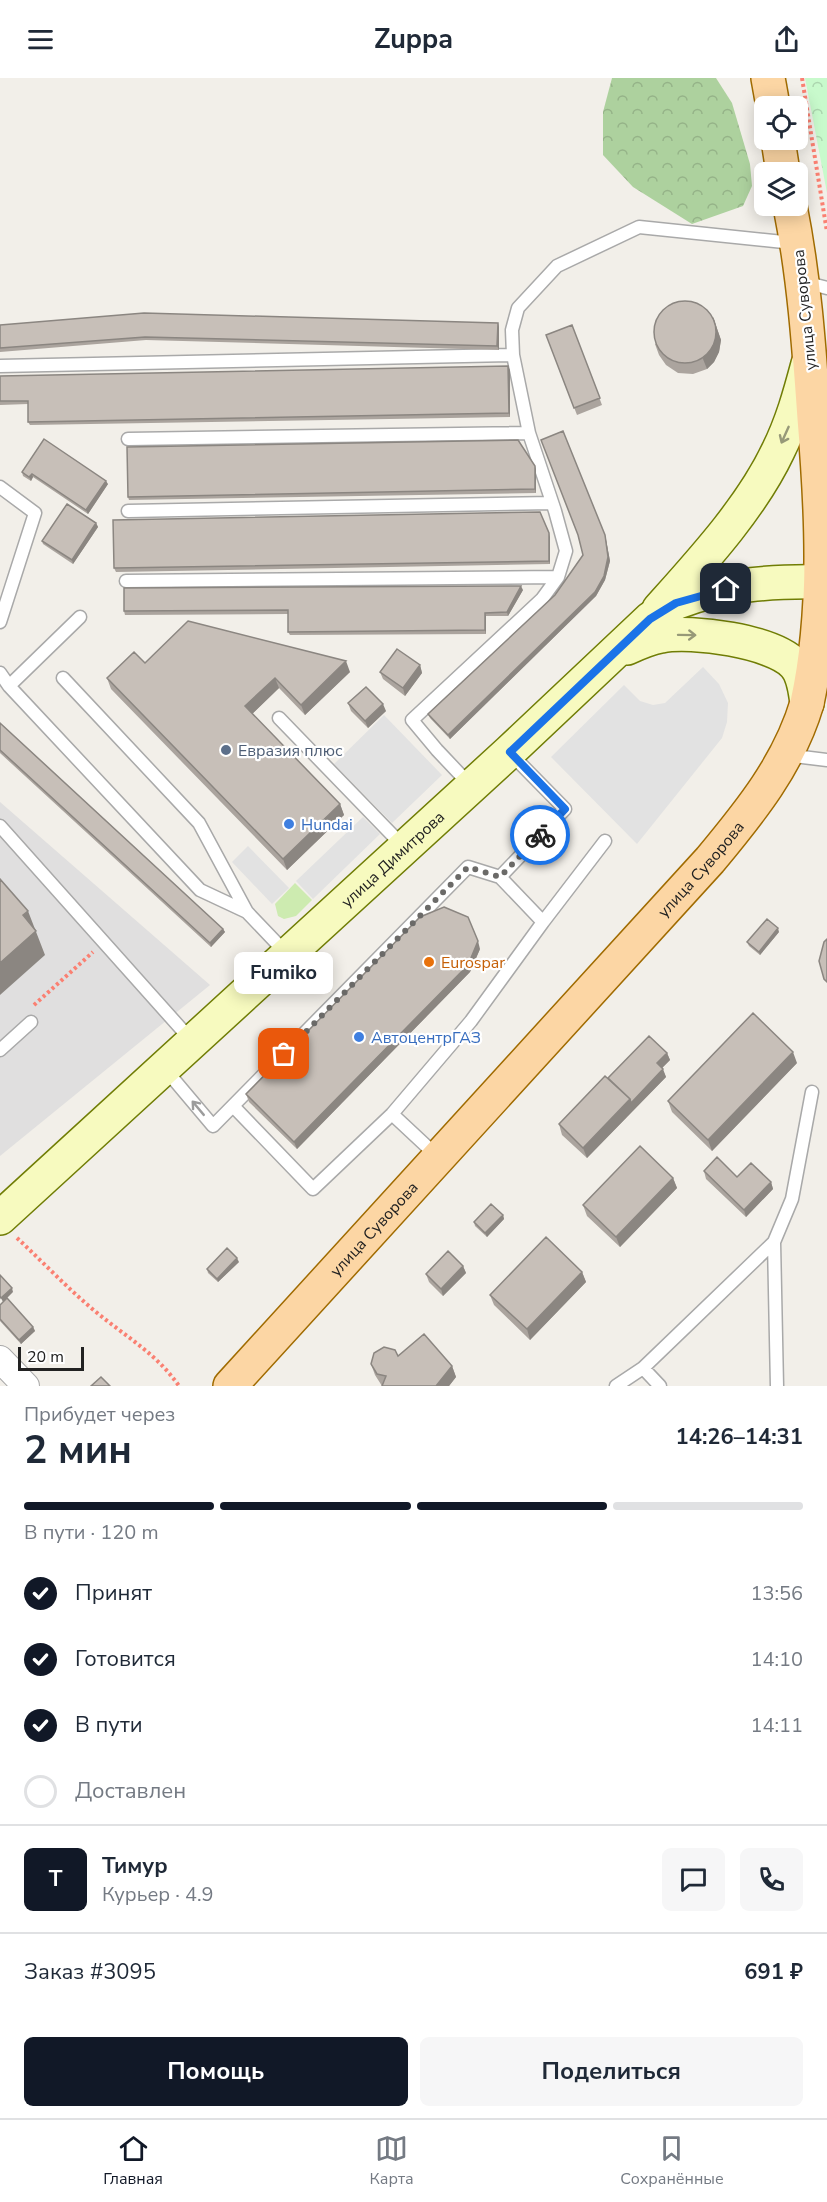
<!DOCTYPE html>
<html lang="ru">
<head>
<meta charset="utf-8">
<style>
  body { margin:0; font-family:"Nunito Sans",sans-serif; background:#f6f6f7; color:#1f2937; height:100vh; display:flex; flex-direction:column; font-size:22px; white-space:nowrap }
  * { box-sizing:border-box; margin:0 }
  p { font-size:20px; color:#747a83 }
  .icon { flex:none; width:33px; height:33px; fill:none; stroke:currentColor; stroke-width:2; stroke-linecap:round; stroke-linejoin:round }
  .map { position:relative; height:1308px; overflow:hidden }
  .details { display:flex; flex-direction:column; background:#fff; flex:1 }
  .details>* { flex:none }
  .fabs { position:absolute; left:754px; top:18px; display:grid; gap:12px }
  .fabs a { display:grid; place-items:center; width:54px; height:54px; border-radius:9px; background:#fff; box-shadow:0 3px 15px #0003; font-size:30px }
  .scale { position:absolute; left:18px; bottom:15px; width:66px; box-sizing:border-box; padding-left:6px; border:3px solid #222; border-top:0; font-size:16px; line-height:21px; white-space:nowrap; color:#222; -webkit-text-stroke:4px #fff; paint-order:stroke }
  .pin { position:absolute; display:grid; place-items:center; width:51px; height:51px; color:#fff; margin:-26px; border-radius:12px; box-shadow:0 3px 9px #0006 }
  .courier { position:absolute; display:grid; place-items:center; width:60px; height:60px; margin:-30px; border:4px solid #1a73e8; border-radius:50%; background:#fff; color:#222; box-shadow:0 2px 8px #0007 }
  .bubble { position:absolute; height:42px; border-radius:9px; background:#fff; box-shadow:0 3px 15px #0003; font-size:20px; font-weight:700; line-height:42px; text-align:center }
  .summary em { font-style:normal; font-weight:700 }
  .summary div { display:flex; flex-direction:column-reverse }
  .summary { display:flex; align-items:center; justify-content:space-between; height:102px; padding:0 24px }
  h1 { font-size:39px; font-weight:700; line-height:45px }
  .bar { display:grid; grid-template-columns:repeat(4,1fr); gap:9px 6px; align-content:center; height:72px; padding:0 24px }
  .bar i { height:8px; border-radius:4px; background:#e0e1e3 }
  .bar .on { background:#111827 }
  .bar p { grid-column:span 4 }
  .line { display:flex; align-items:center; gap:15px; padding:0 24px; border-top:2px solid #e0e1e3 }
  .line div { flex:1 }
  .round { display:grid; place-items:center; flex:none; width:63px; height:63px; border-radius:9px; background:#f6f6f7 }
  ol { padding:0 24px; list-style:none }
  li { display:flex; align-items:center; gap:18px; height:66px }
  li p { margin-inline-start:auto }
  li .icon { padding:6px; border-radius:50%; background:#111827; color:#fff; stroke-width:4 }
  li:last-child { color:#747a83 }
  li i { width:33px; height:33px; border:3px solid #e0e1e3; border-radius:50% }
  .button { display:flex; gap:12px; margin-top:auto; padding:12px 24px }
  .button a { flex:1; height:69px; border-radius:9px; background:#111827; color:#fff; font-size:24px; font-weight:700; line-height:69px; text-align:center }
  .button a+a { background:#f6f6f7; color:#1f2937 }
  header { display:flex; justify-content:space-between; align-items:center; height:78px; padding:0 24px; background:#fff; font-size:27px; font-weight:700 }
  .menu { display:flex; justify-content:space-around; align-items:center; height:84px; border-top:2px solid #e0e1e3; background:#fff; font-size:16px; color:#747a83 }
  .menu a { display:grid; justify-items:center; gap:3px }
  .menu .on { color:#111827 }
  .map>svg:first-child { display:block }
</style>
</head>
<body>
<header><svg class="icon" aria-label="menu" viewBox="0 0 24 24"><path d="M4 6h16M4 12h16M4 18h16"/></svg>Zuppa<svg class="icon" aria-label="share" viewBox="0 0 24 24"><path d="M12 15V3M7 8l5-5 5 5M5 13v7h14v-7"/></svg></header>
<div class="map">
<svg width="827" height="1308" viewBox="0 0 827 1308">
  <defs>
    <pattern id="forest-crowns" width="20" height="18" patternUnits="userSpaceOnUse" patternTransform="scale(1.5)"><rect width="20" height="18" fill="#add19e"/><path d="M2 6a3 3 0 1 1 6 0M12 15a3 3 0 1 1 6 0" fill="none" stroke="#95b388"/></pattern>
    <pattern id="park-crowns" width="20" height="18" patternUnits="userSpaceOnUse" patternTransform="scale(1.5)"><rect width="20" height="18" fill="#c8facc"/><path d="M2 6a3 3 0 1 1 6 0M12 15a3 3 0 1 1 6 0" fill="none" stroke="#acd6af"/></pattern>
  </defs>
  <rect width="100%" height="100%" fill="#f2efe9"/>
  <!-- residential -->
  <path fill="#e0dfdf" d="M0,724l210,183 -210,171z"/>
  <!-- grass -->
  <path fill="#cdebb0" d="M295,805l17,17 -16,16 -12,3 -6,-3 -3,-12z"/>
  <!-- forest -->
  <path fill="url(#forest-crowns)" d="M612,0h104l16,25 18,61 2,22 -9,20 -51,18 -59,-37 -30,-32v-43z"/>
  <!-- park -->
  <path fill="url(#park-crowns)" d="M805,0h22v115z"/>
  <!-- parking -->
  <path fill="#e2e2e2" d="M703,589l16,17 9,19 -1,19 -5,16 -85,106 -86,-87 73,-72 16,16 13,4 12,-2z
    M384,637l58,60 -50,48 -58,-59z
    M363,739l17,17 -67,65 -17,-18z
    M248,768l41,42 -17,16 -40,-42z"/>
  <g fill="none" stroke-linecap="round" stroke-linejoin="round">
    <defs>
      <path id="lane" d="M804,204l23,6
        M0,288l513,-11 -1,-25 6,-22 39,-42 82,-39 154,16
        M128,361l401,-6
        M0,409l35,26 -35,109
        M128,433l424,-8
        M126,503l432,-4
        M0,595l9,13 191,204 47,22 40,42
        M63,600l136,145 48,89
        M9,608l71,-69
        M279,640l124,128
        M786,677l41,5
        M471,708l-34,-36 -25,-30 130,-121 16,-22 8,-26 -11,-40 -26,-78 -16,-78
        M0,748l192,215
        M500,799l43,45
        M0,972l31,-28
        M165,991l48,57 255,-259 32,10 65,-68 -56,-57
        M233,1028l80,83 79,-75 79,-93 72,-99 62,-81
        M392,1036l45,42
        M643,1290l17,18
        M616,1308l27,-18 131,-126
        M777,1308l-3,-144 18,-43 20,-107"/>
      <path id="street" d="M0,1281l26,27"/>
      <g id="secondary">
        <path d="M659,531c42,-47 92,-101 119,-158 14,-28 22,-57 30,-87"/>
        <path d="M627,570c11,-5 22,-10 34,-12 31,-6 111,5 133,28 10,10 11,26 13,39"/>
        <path id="s1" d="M0,1140l509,-466 141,-133c9,-6 18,-13 28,-17 46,-18 96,-21 145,-20"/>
      </g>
      <g id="primary">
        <path d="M768,0l5,28"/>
        <path d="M778,62l5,32"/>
        <path id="s2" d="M230,1308l480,-526c40,-48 79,-96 97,-157 20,-92 15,-191 7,-285 -5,-72 -10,-142 -24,-212"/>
      </g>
    </defs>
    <!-- lane casing -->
    <use href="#lane" stroke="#a9a9a9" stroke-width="15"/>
    <!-- street casing -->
    <use href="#street" stroke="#a9a9a9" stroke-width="28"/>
    <!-- secondary casing -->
    <use href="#secondary" stroke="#707d05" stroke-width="36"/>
    <!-- primary casing -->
    <use href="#primary" stroke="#a06b00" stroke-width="36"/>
    <!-- path -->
    <path stroke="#fa8072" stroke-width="4" stroke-dasharray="3 3" stroke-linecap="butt" d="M802,0l25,154
      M34,927l59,-53
      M17,1160c26,24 51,51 79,74 29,24 61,42 83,74"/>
    <!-- lane -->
    <use href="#lane" stroke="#fff" stroke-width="12"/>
    <!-- street -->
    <use href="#street" stroke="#fff" stroke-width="26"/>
    <!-- secondary -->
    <use href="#secondary" stroke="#f7fabf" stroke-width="33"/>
    <!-- primary -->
    <use href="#primary" stroke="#fcd6a4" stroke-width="33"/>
  </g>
  <!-- wall -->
  <path fill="#aba49e" d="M713,239l8,23 -2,12 -5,10 -7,7 -14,5 -15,-1 -12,-8 -7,-10 -4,-11z
    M498,245l1,4v23l-353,-10 -146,12v-27z
    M572,247l30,80 -25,10 -31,-80z
    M510,292v47l-480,8 -2,-3v-18l-28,1v-29z
    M536,391v24l-407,7 -1,-3z
    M22,394l86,12 -20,30 -55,-37 -2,4 -8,-5z
    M96,445l2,4 -25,37 -30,-20 -1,-3z
    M578,458l28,3 4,22 -5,19 -9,16 -146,143 -20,-21 -2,-4 127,-119 28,-40z
    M550,459v27l-434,8 -2,-4z
    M523,512l-15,26h-22v18l-196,1 -2,-3v-18l-163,1 -1,-4z
    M145,585l205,9 -45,43 -26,-27 -27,26 88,90 4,11 -57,55 -176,-181 -4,-11z
    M420,587l2,8 -17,23 -22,-17 -3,-7z
    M348,625l38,8 -18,17 -17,-17z
    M0,645l223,206 2,3 -14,15 -211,-194z
    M779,854l-19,23 -11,-9 -2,-4z
    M480,871l-10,23 -173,177 -48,-47 -3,-8z
    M667,975l3,7 -8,8 4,9 -79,81 -25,-23 -3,-11 49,-46z
    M797,985l-85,88 -40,-39 -4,-11z
    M704,1093l67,11 2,7 -27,28 -40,-38z
    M673,1100l4,10 -57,59 -33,-31 -4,-11z
    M503,1137l1,4 -17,18 -12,-11 -1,-4z
    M239,1184l-21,20 -10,-9 -1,-4z
    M463,1188l3,7 -23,23 -14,-14 -3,-8z
    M582,1194l4,10 -56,58 -36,-35 -4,-10z
    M0,1227l33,22 2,4 -14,13 -21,-23z
    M398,1278l54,10 4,11 -7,9h-67l-7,-11 -4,-11z"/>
  <!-- shaded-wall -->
  <path fill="#8b8681" d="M713,239l8,23 -2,12 -5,10 -7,7 -4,-10z
    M498,245l1,4v23l-2,-4z
    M508,288l2,4v47l-1,-4z
    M535,388l1,3v24l-1,-4z
    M32,396l1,3 -2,4 -2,-4z
    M106,403l2,3 -20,30 -2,-4z
    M96,445l2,4 -25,37 -1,-4z
    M549,455l1,4v27l-1,-3z
    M605,457l5,26 -5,19 -9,16 -146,143 -2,-4z
    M521,508l2,4 -15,26 -1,-4z
    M485,535l1,3v18l-1,-4z
    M346,583l4,11 -45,43 -4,-10z
    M420,587l2,8 -17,23 -2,-8z
    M275,600l4,10 -30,29 -4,-11z
    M383,626l3,7 -18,17 -3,-7z
    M340,726l4,11 -57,55 -4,-11z
    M28,833l17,44 -45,40v-32l23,-48z
    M778,850l1,4 -19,23 -1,-3z
    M223,851l2,3 -14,15 -1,-4z
    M478,863l2,8 -10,23 -173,177 -3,-7z
    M793,974l4,11 -85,88 -4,-11z
    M667,975l3,7 -11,11 -2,-8z
    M663,991l3,8 -79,81 -4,-10 47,-49z
    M673,1100l4,10 -57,59 -4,-10z
    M771,1104l2,7 -27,28 -2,-7z
    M503,1137l1,4 -17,18 -2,-4z
    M237,1180l2,4 -21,20 -1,-3z
    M463,1188l3,7 -23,23 -2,-7z
    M582,1194l4,10 -56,58 -3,-11z
    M12,1210l1,4 -10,10 -2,-4z
    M33,1249l2,4 -14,13 -2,-4z
    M452,1288l4,11 -7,9h-13z"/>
  <!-- building -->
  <path fill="#c7bfb8" stroke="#8b8681" stroke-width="1.5" d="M654 254a31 31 0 1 1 62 0a31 31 0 1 1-62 0Z
    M144,235l354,10 -1,23 -352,-9 -145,11v-23z
    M572,247l28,73 -26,10 -28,-73z
    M508,288l1,47 -481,9v-21h-28v-25z
    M563,353l42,104 3,22 -4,19 -9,16 -147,143 -20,-21 127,-119 28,-40 -5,-20 -37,-95z
    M44,361l62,42 -20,29 -54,-36 -3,3 -7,-5z
    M518,362l17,26v23l-407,8 -1,-50z
    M67,426l29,19 -24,37 -30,-19z
    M540,434l9,21v28l-435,7 -1,-48z
    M521,508l-14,26 -22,1v17l-197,2v-22l-164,1v-23z
    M188,543l158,40 -45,44 -26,-27 -30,28 95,98 -57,55 -176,-181 27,-26 11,11z
    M397,571l23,16 -17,23 -23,-16z
    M366,609l17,17 -18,17 -17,-18z
    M0,645l223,206 -13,14 -210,-193z
    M0,801l28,32 -5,4 13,16 -36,32z
    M444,829l24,10 10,24 -10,24 -174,177 -48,-48 174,-177z
    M767,841l11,9 -19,24 -12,-10z
    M827,861v43l-3,-3 -5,-18 5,-19z
    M753,935l40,39 -85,88 -40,-39z
    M649,958l18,17 -10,10 6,6 -32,34 -1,-4 -22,-21z
    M605,998l25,23 -47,49 -24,-24z
    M640,1068l33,32 -57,59 -33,-32z
    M717,1079l20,20 14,-14 20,19 -27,28 -40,-39z
    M491,1126l12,11 -18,18 -11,-11z
    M546,1159l36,35 -55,57 -37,-34z
    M227,1170l10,10 -20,21 -10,-10z
    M448,1173l15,15 -22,23 -15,-15z
    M0,1197l12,13 -11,10 -1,-2z
    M7,1220l26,29 -14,13 -19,-21v-14z
    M424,1256l28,32 -16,20h-54l4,-10 -9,-2 -6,-10 3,-11 10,-6 11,3 3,6z
    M101,1299l9,9h-19z"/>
  <!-- one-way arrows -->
  <defs><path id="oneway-shaft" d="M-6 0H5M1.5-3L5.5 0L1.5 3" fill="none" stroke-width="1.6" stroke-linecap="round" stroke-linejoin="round" transform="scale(1.5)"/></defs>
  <g stroke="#979978">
    <use href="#oneway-shaft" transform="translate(785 357) rotate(114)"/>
    <use href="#oneway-shaft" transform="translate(687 557) rotate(1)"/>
  </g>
  <use stroke="#9c9c9c" href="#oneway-shaft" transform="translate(198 1030) rotate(-130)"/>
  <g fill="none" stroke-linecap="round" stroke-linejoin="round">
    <!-- done -->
    <path stroke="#6b6a68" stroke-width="6" stroke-dasharray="0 10.8" d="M284,976l184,-187 32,10 40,-42"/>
    <!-- route -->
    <path stroke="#1a73e8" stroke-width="8" d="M540,757l25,-26 -55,-57 140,-133 26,-16 50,-14"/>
  </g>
  <!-- markers -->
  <circle fill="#5c6f8a" stroke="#fff" stroke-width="2" cx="226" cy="672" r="6"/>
  <g fill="#3f7fe0" stroke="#fff" stroke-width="2">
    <circle cx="289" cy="746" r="6"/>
    <circle cx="359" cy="959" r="6"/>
  </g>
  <circle fill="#e8710a" stroke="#fff" stroke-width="2" cx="429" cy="884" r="6"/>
  <g text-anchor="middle" stroke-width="4.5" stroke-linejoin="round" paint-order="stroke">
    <!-- street labels -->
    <g font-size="16" fill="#222" stroke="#fff">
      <text transform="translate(804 232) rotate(-96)" y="6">улица Суворова</text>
      <text dy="6" stroke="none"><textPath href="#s1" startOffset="532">улица Димитрова</textPath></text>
      <text dy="6" stroke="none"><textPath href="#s2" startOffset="699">улица Суворова</textPath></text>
      <text dy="6" stroke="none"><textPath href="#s2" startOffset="213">улица Суворова</textPath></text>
    </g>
    <!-- service labels -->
    <g font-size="16" fill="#4e5e75" stroke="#fff" text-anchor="start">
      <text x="238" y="678">Евразия плюс</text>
    </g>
    <!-- shop labels -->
    <g font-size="16" fill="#366cbe" stroke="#fff" text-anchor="start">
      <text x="301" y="752">Hundai</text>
      <text x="371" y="965">АвтоцентрГАЗ</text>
    </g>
    <!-- food labels -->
    <g font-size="16" fill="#c56008" stroke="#fff" text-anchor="start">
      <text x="441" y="890">Eurospar</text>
    </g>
  </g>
</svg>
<div class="fabs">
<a><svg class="icon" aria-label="locate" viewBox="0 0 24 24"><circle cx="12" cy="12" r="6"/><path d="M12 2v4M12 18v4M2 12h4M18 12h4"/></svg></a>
<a><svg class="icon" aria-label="layers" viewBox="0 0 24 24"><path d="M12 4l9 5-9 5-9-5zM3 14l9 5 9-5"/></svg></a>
</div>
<div class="scale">20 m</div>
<div class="pin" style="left:284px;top:976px;background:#ea580c"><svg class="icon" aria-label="bag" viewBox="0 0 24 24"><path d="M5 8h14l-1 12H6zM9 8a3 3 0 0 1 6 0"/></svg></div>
<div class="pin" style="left:726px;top:511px;background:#1f2937"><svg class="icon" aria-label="home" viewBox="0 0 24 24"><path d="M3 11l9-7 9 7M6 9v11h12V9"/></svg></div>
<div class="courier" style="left:540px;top:757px"><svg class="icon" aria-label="bike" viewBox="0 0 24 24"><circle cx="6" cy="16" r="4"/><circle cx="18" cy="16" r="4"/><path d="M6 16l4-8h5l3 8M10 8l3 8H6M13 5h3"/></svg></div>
<div class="bubble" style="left:234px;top:874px;width:99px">Fumiko</div>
</div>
<section class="details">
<div class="summary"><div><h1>2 мин</h1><p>Прибудет через</p></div><em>14:26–14:31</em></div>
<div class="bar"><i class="on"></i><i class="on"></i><i class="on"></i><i></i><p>В пути · 120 m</p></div>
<ol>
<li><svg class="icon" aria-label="check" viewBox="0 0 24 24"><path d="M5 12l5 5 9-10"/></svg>Принят<p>13:56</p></li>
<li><svg class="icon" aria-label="check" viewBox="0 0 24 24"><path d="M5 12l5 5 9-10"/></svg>Готовится<p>14:10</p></li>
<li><svg class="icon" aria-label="check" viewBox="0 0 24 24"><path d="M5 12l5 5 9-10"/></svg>В пути<p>14:11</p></li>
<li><i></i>Доставлен</li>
</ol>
<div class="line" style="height:108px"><b class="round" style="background:#111827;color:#fff">Т</b><div><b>Тимур</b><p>Курьер · 4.9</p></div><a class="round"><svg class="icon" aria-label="chat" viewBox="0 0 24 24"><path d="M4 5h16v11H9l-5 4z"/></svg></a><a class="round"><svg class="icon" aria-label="phone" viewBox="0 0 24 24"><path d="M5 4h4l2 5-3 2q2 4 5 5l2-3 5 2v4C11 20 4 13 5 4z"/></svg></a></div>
<div class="line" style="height:78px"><div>Заказ #3095</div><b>691 ₽</b></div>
<div class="button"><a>Помощь</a><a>Поделиться</a></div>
</section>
<nav class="menu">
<a class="on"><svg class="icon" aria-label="home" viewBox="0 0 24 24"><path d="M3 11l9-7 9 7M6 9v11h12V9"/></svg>Главная</a>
<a><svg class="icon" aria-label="map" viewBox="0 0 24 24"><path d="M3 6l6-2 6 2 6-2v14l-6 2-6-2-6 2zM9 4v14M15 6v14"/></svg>Карта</a>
<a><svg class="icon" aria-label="saved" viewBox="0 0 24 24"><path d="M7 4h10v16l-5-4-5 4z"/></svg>Сохранённые</a>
</nav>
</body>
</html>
